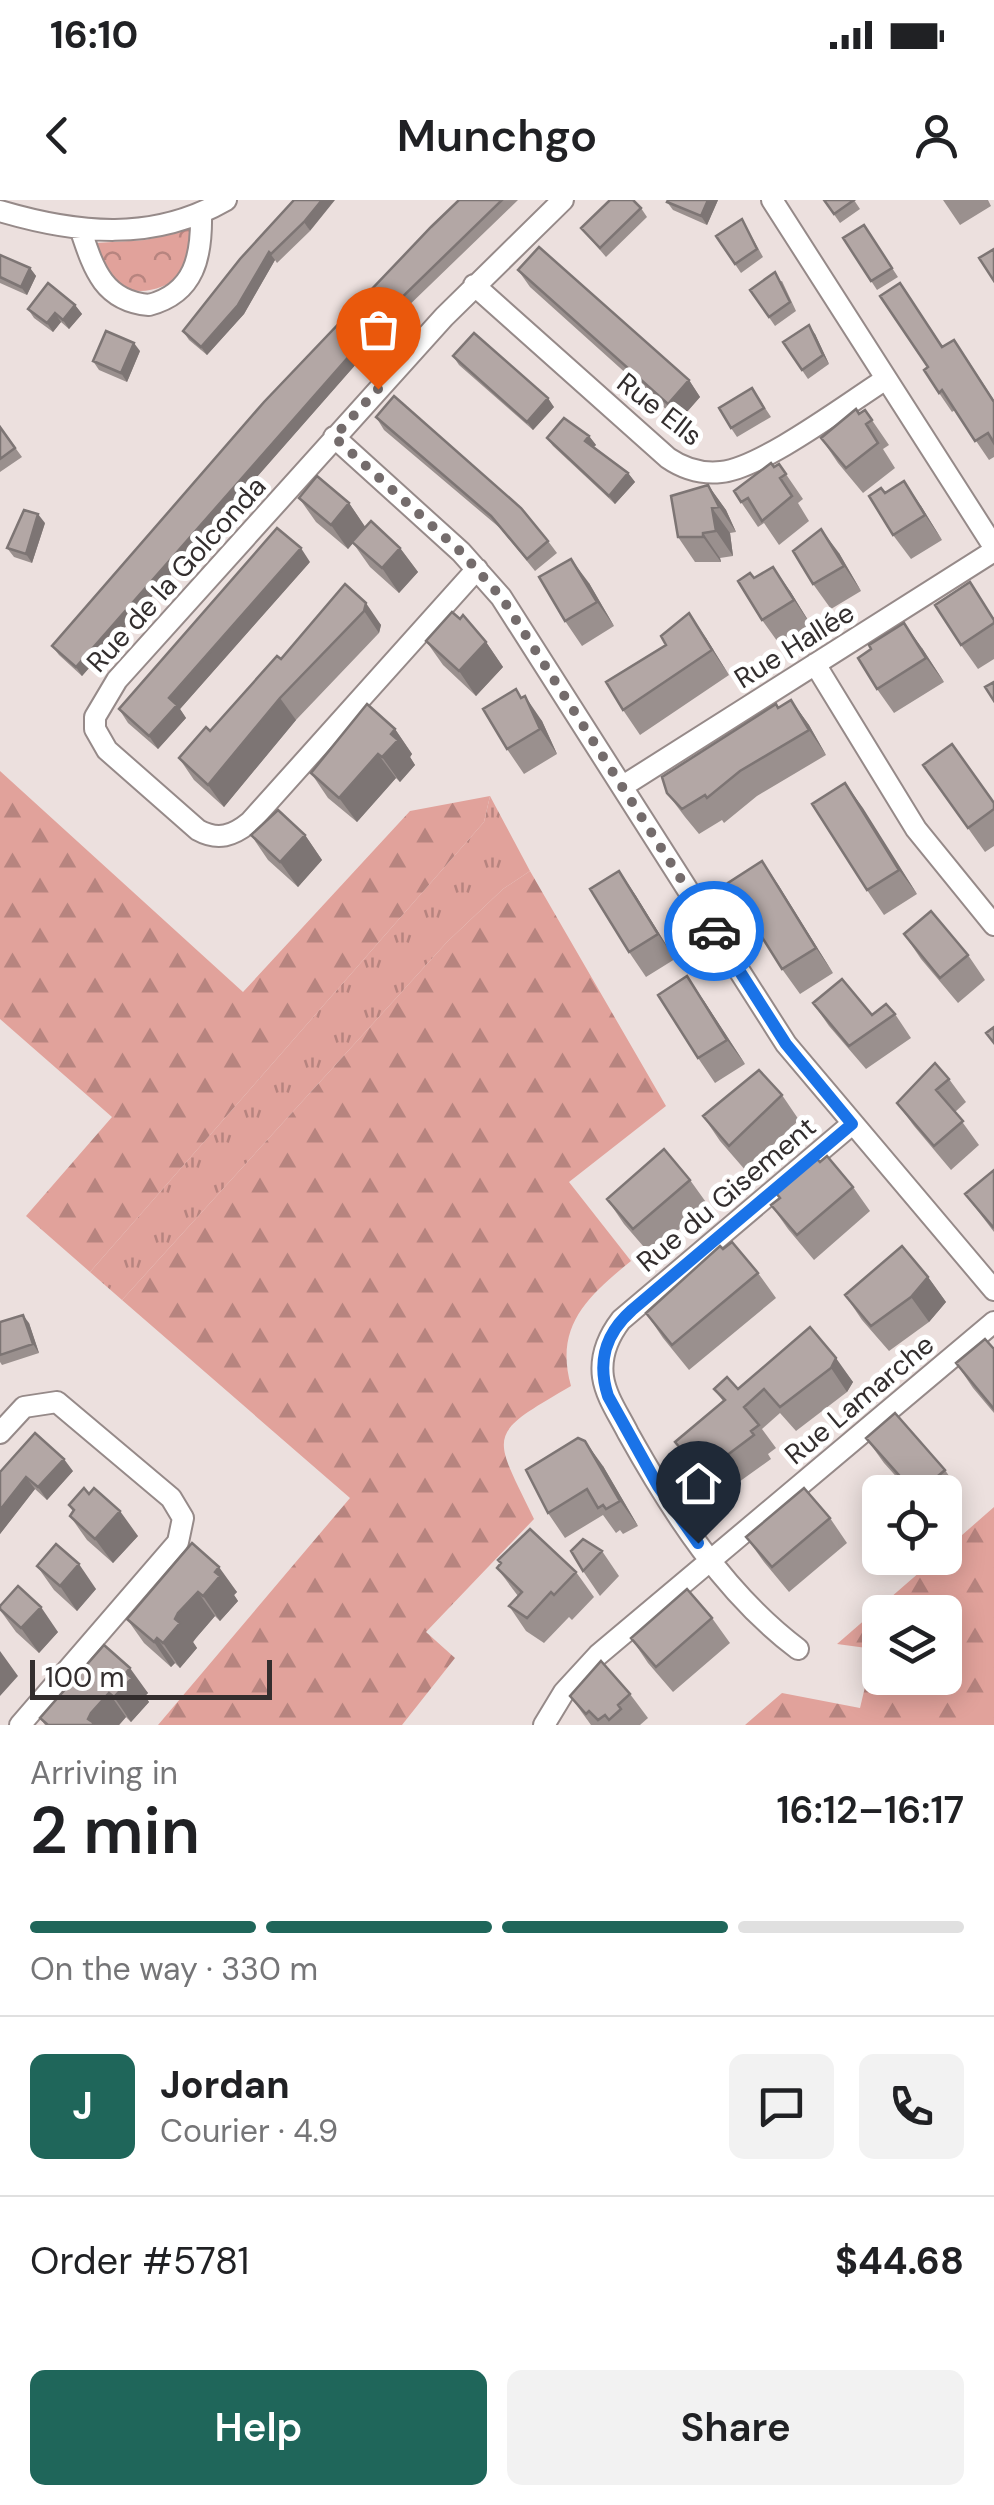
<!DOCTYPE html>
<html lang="en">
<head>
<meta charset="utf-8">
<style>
  body { margin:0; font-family:"DM Sans",sans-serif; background:#f2f2f2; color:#202124; height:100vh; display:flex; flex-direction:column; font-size:38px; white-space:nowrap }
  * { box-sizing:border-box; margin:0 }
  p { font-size:32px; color:#757577 }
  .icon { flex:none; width:55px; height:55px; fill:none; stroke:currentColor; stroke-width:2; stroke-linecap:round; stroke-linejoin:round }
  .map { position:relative; height:1525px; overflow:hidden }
  .sheet { display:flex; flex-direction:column; background:#fff; flex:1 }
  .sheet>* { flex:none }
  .controls { position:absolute; left:862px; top:1275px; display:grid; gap:20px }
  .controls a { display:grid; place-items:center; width:100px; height:100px; border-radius:15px; background:#fff; box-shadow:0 5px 25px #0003; font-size:50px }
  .scale { position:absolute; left:30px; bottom:25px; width:242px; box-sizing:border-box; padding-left:10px; border:5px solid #332e2e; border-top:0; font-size:28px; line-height:35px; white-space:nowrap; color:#332e2e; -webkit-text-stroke:8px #fff; paint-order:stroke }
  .pin { position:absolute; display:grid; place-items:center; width:85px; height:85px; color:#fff; margin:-102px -42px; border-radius:50% 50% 50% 0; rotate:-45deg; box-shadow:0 0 10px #0007 }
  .pin .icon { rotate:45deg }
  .courier { position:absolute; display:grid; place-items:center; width:100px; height:100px; margin:-50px; border:8px solid #1a73e8; border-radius:50%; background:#fff; color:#222; box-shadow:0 2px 12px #0007 }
  .head em { font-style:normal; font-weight:600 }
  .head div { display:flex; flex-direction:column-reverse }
  .head { display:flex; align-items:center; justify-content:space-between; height:170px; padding:0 30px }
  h1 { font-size:65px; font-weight:600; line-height:75px }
  .bar { display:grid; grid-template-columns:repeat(4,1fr); gap:15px 10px; align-content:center; height:120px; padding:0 30px }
  .bar i { height:12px; border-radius:8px; background:#e0e0e0 }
  .bar .active { background:#1f665a }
  .bar p { grid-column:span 4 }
  .line { display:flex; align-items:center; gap:25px; padding:0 30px; border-top:2px solid #e0e0e0 }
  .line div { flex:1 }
  .round { display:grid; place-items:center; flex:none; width:105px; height:105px; border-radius:15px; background:#f2f2f2 }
  .action { display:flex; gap:20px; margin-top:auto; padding:20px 30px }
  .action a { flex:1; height:115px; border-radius:15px; background:#1f665a; color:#fff; font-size:40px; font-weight:600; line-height:115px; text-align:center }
  .action a+a { background:#f2f2f2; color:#202124 }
  .status { display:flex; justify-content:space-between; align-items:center; height:70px; padding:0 50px; background:#fff; direction:ltr }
  .status svg { height:28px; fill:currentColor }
  header { display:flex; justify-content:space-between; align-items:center; height:130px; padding:0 30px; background:#fff; font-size:45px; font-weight:600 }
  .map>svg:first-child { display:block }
</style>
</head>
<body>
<div class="status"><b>16:10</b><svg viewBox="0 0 49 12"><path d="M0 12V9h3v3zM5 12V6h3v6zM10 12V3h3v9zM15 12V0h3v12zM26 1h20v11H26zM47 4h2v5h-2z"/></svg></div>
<header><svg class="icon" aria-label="back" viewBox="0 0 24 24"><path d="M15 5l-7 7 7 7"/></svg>Munchgo<svg class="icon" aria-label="person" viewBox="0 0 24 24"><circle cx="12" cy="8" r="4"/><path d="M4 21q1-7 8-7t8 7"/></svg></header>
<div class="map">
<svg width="994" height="1525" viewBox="0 0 994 1525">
  <defs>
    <pattern id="grass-tufts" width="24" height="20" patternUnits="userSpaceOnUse" patternTransform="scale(2.5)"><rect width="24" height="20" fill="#e1a29b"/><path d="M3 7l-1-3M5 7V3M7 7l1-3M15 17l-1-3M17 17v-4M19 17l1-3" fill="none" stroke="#b7847f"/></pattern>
    <pattern id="forest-firs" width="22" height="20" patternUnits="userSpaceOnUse" patternTransform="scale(2.5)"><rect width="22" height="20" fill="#e1a29b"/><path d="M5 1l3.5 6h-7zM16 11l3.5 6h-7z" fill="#b7847f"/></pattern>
    <pattern id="park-crowns" width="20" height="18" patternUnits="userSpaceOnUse" patternTransform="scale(2.5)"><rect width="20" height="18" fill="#e1a29b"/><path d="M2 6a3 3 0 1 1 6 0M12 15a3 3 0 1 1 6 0" fill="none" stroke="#b7847f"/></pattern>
  </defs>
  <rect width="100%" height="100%" fill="#ece0de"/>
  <!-- grass -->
  <path fill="url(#grass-tufts)" d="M490,596l40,75 -27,18 -56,53 -325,358 -32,-28 394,-450z"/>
  <!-- forest -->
  <path fill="url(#forest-firs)" fill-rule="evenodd" d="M0,571l243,221 167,-181 80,-15 -6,26 -394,450 -64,-56 86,-99 -112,-98z
    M530,671l136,235 -97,76 62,79c-43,35 -77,65 -60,125 -86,50 -79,46 -37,133l-108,113 29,26 -53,67h-244l192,-227 -228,-198 325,-358 56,-53z
    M994,1307v218h-249l37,-32 78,15 14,-59 -37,-5 99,-86h9v-8zM945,1412v66h-65v-66z"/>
  <!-- park -->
  <path fill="url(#park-crowns)" d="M193,28l-9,46c-37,29 -83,22 -88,-31l49,-3z"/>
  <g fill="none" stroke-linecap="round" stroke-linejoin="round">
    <defs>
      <path id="street" d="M772,0l222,347
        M0,11c78,23 153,31 226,-11
        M81,31c13,39 23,70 68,74 46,-12 53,-49 52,-92
        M474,85l194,173c16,11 34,16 53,14 41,-4 127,-69 165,-93
        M334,237l127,115 40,45 285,447 208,246
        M477,369l-227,253c-17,14 -32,19 -52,8l-91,-80 -12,-21v-12l22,-37 327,-363 119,-117
        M815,464l101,165 78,96
        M623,586l371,-235
        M0,1233l24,-26 33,-5 114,96 12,20 -5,24 -158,183
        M798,1449c-73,-55 -126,-137 -170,-216 -9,-18 -22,-36 -25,-56 -3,-22 5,-40 18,-57l231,-196
        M544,1525l20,-33 34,-37 396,-333"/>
    </defs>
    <!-- street casing -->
    <use href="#street" stroke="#968a89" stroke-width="24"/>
    <!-- street -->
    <use href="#street" stroke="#fff" stroke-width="20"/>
  </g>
  <!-- wall -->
  <path fill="#9a908e" d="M294,0l16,31 -33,32 -2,-3 -31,54 -37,41 -18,-15 -6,-9z
    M459,0h59l-118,114 -318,362 -23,-21 -7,-9z
    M718,0l-11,25 -34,-15 -6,-8z
    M824,0h30l6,9 -20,14z
    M943,0h45l3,6 -31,19z
    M641,8l6,9 -41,40 -25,-29z
    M742,19l21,38 -22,16 -25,-37z
    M864,25l34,52 -21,13 -34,-52z
    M0,55l30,13 6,8 -9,19 -27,-12z
    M518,70l171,110 11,17 -21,24 -149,-134z
    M782,81l14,30 -21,15 -25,-36z
    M900,83l43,64 24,12 27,41v57l-5,3 -34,-50 -3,2 -13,-19 -11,-26z
    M75,105l7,9 -13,15 -8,-7 -8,10 -19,-14 -6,-9z
    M815,134l14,30 -21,15 -25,-37z
    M140,151l-13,31 -28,-12 -6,-9z
    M453,156l101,51 -21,23 -74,-65z
    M752,188l19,29 -34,20 -6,-9z
    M865,210l24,35 -6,4 12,19 -32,25 -25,-30 -17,-25z
    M376,217l172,124 9,12 -22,18 -35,-43 -116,-98z
    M0,227l22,30 -22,15z
    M589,236l7,9 -2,2 34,26 7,9 -20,22 -62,-58 -6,-8z
    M779,264l24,35 -5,4 11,18 -30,24 -15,-22 -6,4 -17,-25 33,-35z
    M708,285l18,25 10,22 -6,1 3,23 -13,2 1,4h-26l-17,-25z
    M885,293l36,13 21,34 -31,19 -18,-24z
    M299,298l50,5 16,24 35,21 18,24 -19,21 -29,-26 -17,-24 -5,6 -32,-27z
    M45,323l-13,40 -18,-6 -7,-9z
    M839,353l22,38 -30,18 -18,-25z
    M310,362l-130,147 6,9 -28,31 -30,-26 -9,-14z
    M754,378l36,13 21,34 -31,20 -18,-25z
    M589,383l25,43 -32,20 -17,-25z
    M345,384l36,41 -2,8 -83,87 -72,87 -30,-27 -15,-22 31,-27 71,-72z
    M994,417v42l-16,10 -17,-24z
    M460,419l26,23 17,25 -27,29 -33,-31 -17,-24z
    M706,438l23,37 -89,60 -17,-25 43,-65z
    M922,448l22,34 -50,31 -17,-24z
    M522,498l20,23 15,33 -33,20 -17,-25z
    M791,500l18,25 17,30 -69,41 -33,27 -2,-3 -23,14 -14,-17 -18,-24 111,-85z
    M395,529l17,25 -2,3 5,8 -15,17 -4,-4 -39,44 -29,-24 -17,-25z
    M923,565l71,38v43l-9,6z
    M845,583l72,111 -33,21 -17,-25z
    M251,635h54l17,25 -24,27 -30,-27z
    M762,661l71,112 -33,21 -18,-25z
    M619,671l17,25 39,63 -29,18 -17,-25z
    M904,734l64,21 17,25 -27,23 -37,-44z
    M704,801l41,63 -30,19 -17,-25z
    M813,803l59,12 23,-1 16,24 -45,31 -37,-43z
    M949,879l17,23 -11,10 24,33 -28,25 -37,-44 -17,-23z
    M782,895l17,25 -53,51 -26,-30 -17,-25z
    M820,962l33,25 17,24 -56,49 -26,-31 -17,-24z
    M994,970v62l-29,-38z
    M690,980l18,25 -58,49 -26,-30 -17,-25z
    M723,1049l35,24 18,25 -87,72 -26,-32 -17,-25z
    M928,1077l18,25 -17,20 -40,29 -27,-31 -17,-25z
    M0,1122l29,1 10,30 -37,12 -2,-3z
    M810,1127l43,55 -6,10 -51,39 -16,-18 -18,16 14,19 -8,6 3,5 -53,38 -26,-31 -17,-24 48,-41 -9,-12h24z
    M994,1149v64l-21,-25 -17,-25z
    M866,1238l79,32 17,25 -17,15v-18h-35l-26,-29z
    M603,1266l35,60 -15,8 -3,-4 -4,3 -13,-18 -38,23 -17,-25z
    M73,1271l-26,29 -12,-11 -35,45v-62z
    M69,1305l69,31 -25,27 -26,-23 -17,-24 3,-5z
    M830,1318l17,25 -58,49 -25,-30 -18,-25z
    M192,1343l45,49 -3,3 4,6 -18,20 -5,-5 -19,22 -3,4 4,6 -17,20 -5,-5 -4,4 -27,-24 -17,-24z
    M602,1351l17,25 -19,20 -17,-25z
    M498,1360l78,12 18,25 -22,23 -3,-3 -25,26 -18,-12 -17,-25 9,-10 -21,-28 4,-4z
    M37,1366l59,23 -19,22 -23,-21z
    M0,1410l58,22 -19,21 -23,-21z
    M712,1418l18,25 -57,49 -25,-29 -17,-25z
    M104,1445l44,48 -3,3 4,6 -18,20 -5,-5 -7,8h-74l-5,-7z
    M630,1494l18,24 -8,7h-49l-21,-29z"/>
  <!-- shaded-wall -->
  <path fill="#7d7574" d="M322,0h13l-25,31 -6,-9z
    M708,0h10l-11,25 -6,-9z
    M269,52l6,8 -31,54 -37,41 -6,-8z
    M30,68l6,8 -9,19 -6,-8z
    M75,105l7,9 -13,15 -6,-9z
    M394,105l6,9 -318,362 -6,-9z
    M55,113l6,9 -8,10 -6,-9z
    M809,125l6,9 14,30 -6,-9z
    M134,143l6,8 -13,31 -6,-9z
    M689,180l11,17 -21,24 -11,-17z
    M548,198l6,9 -21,23 -6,-8z
    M589,236l7,9 -5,4 -6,-8z
    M628,273l7,9 -20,22 -6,-8z
    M904,281l17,25 21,34 -17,-25z
    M708,285l18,25 10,22 -17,-25z
    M349,303l17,25 -18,21 -17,-24z
    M712,308l18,25 3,23 -17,-25z
    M38,314l7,9 -13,40 -6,-9z
    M821,329l18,24 22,38 -17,-25z
    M703,333l17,25 1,4 -18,-25z
    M301,348l9,14 -130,147 6,9 -28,31 -9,-13 20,-38z
    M400,348l18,24 -19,21 -17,-25z
    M571,359l18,24 25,43 -17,-24z
    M773,367l17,24 21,34 -17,-25z
    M366,403l15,22 -2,8 -15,-22z
    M689,413l17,25 23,37 -17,-25z
    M904,423l18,25 22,34 -18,-24z
    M486,442l17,25 -27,29 -17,-25z
    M525,496l17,25 15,33 -17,-25z
    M280,498l16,22 -72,87 -16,-22z
    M791,500l18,25 17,30 -17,-25z
    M395,529l17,25 -2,3 5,8 -15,17 -18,-25 9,-23z
    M378,554l18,24 -39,44 -18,-24z
    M845,583l18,25 54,86 -18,-24z
    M305,635l17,25 -24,27 -18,-25z
    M762,661l17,25 54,87 -17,-25z
    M619,671l17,25 39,63 -17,-25z
    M687,776l17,25 41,63 -18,-24z
    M928,1077l18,25 -17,20 -18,-25z
    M23,1115l6,8 10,30 -6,-9z
    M836,1158l17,24 -6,10 -16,-24z
    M585,1241l18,25 35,60 -18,-25z
    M64,1259l9,12 -26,29 -9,-13z
    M26,1277l9,12 -35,45v-24z
    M120,1311l18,25 -25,27 -18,-24z
    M79,1364l17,25 -19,22 -17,-25z
    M219,1367l18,25 -3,3 4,6 -18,20 -17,-25 12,-24z
    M198,1392l17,24 -19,22 -3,4 4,6 -17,20 -17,-25 15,-30z
    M41,1407l17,25 -19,21 -18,-25z
    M157,1438l18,25 -4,4 -17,-25z
    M0,1451l18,25 -18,20z
    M130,1468l18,25 -3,3 4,6 -18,20 -17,-25 12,-24z
    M109,1493l17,24 -7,8h-27l-4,-6 3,-6z"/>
  <!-- building -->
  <path fill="#b3a7a5" stroke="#7d7574" stroke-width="2.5" d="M294,0h28l-18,22 -33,32 -2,-2 -31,53 -37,42 -18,-16 57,-72z
    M459,0h43l-108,105 -318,362 -24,-21 212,-244 167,-175z
    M610,0h23l8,8 -41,40 -19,-20z
    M668,0h40l-7,16 -34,-14z
    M824,0h30l-20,14z
    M742,19l15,30 -22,15 -19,-28z
    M864,25l28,43 -21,13 -28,-43z
    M539,47l150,133 -21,24 -150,-134z
    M994,49v32l-15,-23z
    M0,55l30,13 -9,19 -21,-10z
    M775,72l15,30 -21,15 -19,-27z
    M48,83l27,22 -12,15 -8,-7 -8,10 -19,-14z
    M900,83l42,64 12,-7 40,62v41l-6,-10 -13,8 -33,-51 -3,3 -15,-23 4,-3 -48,-71z
    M809,125l14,30 -21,15 -19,-28z
    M106,131l28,12 -13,30 -28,-12z
    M474,133l74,65 -21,24 -74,-66z
    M752,188l12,20 -33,20 -12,-20z
    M394,196l127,112 27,33 -21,18 -36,-43 -115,-99z
    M856,209l3,5 6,-4 7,10 -6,4 12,19 -32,25 -25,-30z
    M564,218l25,18 -4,5 43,32 -19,23 -62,-58z
    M0,227l15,21 -15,11z
    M771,263l3,4 5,-3 7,10 -6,4 12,18 -30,25 -14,-23 -7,4 -7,-11z
    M317,276l32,27 -18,22 -32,-27z
    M904,281l21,34 -32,20 -24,-39 12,-8 4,5z
    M708,285l11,22 -7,1 4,23 -13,2v4h-25l-7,-41z
    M24,310l14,4 -12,40 -19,-6z
    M371,321l29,27 -18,20 -30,-26z
    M277,328l24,20 -132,150 8,7 -28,31 -30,-27z
    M821,329l23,37 -31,18 -20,-33z
    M571,359l26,43 -32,19 -26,-44z
    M773,367l21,33 -32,20 -24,-39 12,-8 4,5z
    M970,382l24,38v3l-33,22 -26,-40z
    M345,384l21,19 -2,8 -84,87 -72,87 -29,-27 27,-31 4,4 67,-75 4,3z
    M452,412l8,7 3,-4 23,27 -27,29 -33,-30z
    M689,413l23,37 -89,60 -17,-28 60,-37 -5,-9z
    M904,423l22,35 -49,31 -19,-31 13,-9 -2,-4z
    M994,482v19l-9,-14z
    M516,489l5,9 4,-2 15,33 -33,20 -24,-40z
    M791,500l18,30 -69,41 -33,27 -2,-3 -23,14 -15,-16 -5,-16 114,-73 2,4z
    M367,504l28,25 -4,5 7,6 -16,17 -4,-3 -39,44 -28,-25z
    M952,544l42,59v6l-26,19 -45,-63z
    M845,583l54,87 -32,20 -55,-86z
    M278,610l27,25 -25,27 -29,-27z
    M762,661l54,87 -34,21 -54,-86z
    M619,671l39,63 -29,18 -39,-63z
    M931,711l37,44 -28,23 -36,-44z
    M687,776l40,64 -29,18 -40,-63z
    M842,779l30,36 14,-11 9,10 -46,32 -36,-43z
    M994,827v16l-8,-10z
    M935,863l14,16 -13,11 27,31 -29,25 -37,-43z
    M759,870l23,25 -53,51 -26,-30z
    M664,949l26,31 -57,49 -26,-30z
    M827,956l26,31 -56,48 -26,-30 9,-7 -4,-5 40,-35 4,4z
    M994,970v55l-1,2 -28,-33z
    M732,1042l26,31 -86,72 -26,-32 74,-67 3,3z
    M902,1046l26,31 -17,20 -40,29 -26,-31z
    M23,1115l10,29 -33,11v-33z
    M810,1127l26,31 -5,10 -51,39 -16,-18 -20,18 15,18 -8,6 3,4 -52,39 -27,-32 50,-42 -11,-11 13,-12 11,12z
    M985,1139l9,10v60l-38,-46z
    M895,1213l50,57 -26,22h-5l-48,-54z
    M35,1233l29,26 -26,28 -12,-10 -26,33v-38z
    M578,1238l7,3 35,60 -14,8 -3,-4 -5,3 -11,-19 -39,24 -22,-43z
    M84,1288l5,6 5,-6 26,23 -25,28 -25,-23 4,-6 -5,-5z
    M804,1288l26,30 -58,49 -26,-30z
    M530,1329l46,43 -22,23 -3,-3 -24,26 -18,-12 13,-14 -25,-24 4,-5 -3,-3z
    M583,1339l19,12 -19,20 -12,-20z
    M192,1343l27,24 -4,5 5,4 -17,20 -5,-4 -20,21 -3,6 5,4 -17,20 -6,-5 -3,4 -27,-23z
    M56,1344l23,20 -19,22 -23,-20z
    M18,1386l23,21 -20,21 -21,-19v-3z
    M687,1389l25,29 -56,49 -25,-29z
    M104,1445l26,23 -4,5 6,5 -18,19 -5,-4 -18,20 -3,6 6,4 -2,2h-44l-8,-7z
    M601,1461l29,33 -12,11 3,4 -12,11 -4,-5 -7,5 -9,-9 -3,3 -16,-18z"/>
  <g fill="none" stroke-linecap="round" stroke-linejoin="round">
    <!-- done -->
    <path stroke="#746c6c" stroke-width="10" stroke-dasharray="0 18" d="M378,189l-44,48 127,115 41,46 212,333"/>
    <!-- route -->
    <path stroke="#1a73e8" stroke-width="12" d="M698,1343l-40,-57 -50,-90c-11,-34 -3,-62 24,-86l220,-186 -66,-80 -72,-113"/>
  </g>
  <g text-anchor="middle" stroke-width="10" stroke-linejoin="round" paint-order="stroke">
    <!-- street labels -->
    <g font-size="28" fill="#332e2e" stroke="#fff">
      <text transform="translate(660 209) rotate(38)" y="10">Rue Ells</text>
      <text transform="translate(176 374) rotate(-48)" y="10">Rue de la Golconda</text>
      <text transform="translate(794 445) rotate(-32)" y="10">Rue Hallée</text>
      <text transform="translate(726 994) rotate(-40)" y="10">Rue du Gisement</text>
      <text transform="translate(859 1199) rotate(-40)" y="10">Rue Lamarche</text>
    </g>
  </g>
</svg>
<div class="controls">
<a><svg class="icon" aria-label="locate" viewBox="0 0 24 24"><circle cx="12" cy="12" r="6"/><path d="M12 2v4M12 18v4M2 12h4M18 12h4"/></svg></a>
<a><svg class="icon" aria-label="layers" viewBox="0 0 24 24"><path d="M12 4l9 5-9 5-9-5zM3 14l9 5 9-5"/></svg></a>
</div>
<div class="scale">100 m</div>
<div class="pin" style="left:378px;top:189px;background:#ea580c"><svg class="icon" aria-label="bag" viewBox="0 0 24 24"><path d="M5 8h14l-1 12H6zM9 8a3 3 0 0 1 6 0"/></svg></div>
<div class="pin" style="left:698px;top:1343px;background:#1f2937"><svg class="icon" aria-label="home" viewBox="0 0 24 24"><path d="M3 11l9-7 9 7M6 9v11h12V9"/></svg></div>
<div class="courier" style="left:714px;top:731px"><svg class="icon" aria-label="car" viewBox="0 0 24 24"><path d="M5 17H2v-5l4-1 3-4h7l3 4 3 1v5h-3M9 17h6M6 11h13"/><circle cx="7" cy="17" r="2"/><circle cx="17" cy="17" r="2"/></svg></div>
</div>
<section class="sheet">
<div class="head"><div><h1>2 min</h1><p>Arriving in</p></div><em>16:12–16:17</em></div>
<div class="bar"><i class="active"></i><i class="active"></i><i class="active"></i><i></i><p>On the way · 330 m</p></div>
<div class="line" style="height:180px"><b class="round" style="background:#1f665a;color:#fff">J</b><div><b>Jordan</b><p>Courier · 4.9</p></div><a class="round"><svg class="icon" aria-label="chat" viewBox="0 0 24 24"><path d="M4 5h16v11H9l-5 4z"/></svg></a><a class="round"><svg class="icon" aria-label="phone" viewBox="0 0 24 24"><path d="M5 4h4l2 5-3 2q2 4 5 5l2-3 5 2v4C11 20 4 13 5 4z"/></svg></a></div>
<div class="line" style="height:130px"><div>Order #5781</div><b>$44.68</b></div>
<div class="action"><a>Help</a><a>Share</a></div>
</section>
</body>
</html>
